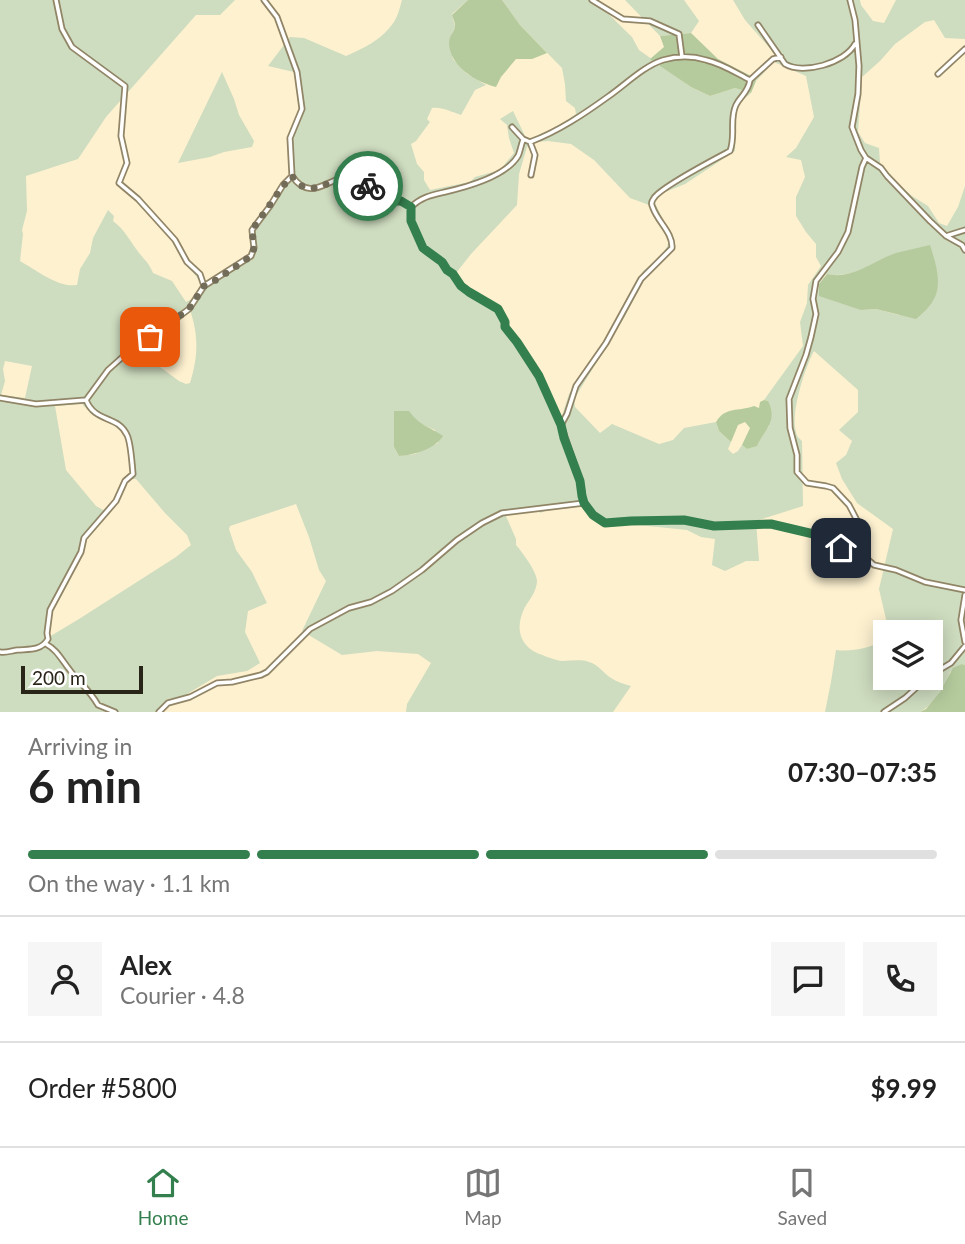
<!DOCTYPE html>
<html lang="en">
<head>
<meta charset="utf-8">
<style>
  body { margin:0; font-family:Lato,sans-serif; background:#f6f6f6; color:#222; height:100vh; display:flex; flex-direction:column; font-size:26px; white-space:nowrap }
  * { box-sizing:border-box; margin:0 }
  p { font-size:23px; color:#767676 }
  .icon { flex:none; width:38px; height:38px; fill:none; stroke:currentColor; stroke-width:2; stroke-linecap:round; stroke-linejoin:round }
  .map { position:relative; height:712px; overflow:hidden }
  .drawer { display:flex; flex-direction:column; background:#fff; flex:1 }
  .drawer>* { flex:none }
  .buttons { position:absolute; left:873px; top:620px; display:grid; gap:14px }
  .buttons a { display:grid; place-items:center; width:70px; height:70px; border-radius:0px; background:#fff; box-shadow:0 4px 18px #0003; font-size:35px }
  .scale { position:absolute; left:21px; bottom:18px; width:122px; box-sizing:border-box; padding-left:7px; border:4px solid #292418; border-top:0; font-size:19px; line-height:24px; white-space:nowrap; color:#292418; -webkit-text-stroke:5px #fff; paint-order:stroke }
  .pin { position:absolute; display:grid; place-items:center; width:60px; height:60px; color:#fff; margin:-30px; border-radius:14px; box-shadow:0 4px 10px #0006 }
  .courier { position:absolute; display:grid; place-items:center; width:70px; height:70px; margin:-35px; border:5px solid #347f4e; border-radius:50%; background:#fff; color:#222; box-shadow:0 2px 9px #0007 }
  .summary em { font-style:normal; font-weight:700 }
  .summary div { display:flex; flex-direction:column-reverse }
  .summary { display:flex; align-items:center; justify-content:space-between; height:119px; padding:0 28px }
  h1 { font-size:46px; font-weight:700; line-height:52px }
  .bar { display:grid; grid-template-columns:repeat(4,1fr); gap:10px 7px; align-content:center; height:84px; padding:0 28px }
  .bar i { height:9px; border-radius:5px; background:#e0e0e0 }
  .bar .active { background:#347f4e }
  .bar p { grid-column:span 4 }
  .line { display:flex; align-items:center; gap:18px; padding:0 28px; border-top:2px solid #e0e0e0 }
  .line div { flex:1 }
  .round { display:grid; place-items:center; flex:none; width:74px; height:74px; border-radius:0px; background:#f6f6f6 }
  .dock { display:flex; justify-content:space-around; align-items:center; height:98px; border-top:2px solid #e0e0e0; background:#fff; font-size:19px; color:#767676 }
  .dock a { display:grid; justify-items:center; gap:4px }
  .dock .active { color:#347f4e }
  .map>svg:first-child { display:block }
</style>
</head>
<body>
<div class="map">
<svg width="965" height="712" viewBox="0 0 965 712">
  <rect width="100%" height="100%" fill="#fdf1d0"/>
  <!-- green -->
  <path fill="#cedcbf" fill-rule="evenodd" d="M0,0h235l-15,15h-24l-90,102 -28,42 -52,17 1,35 -5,19 1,4 -3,27c16,9 38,27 57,24l3,-16 10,-16 3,-15 15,-28 6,6 -1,5c12,9 17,20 26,32 6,7 11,12 14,20l19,8 14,21 6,-3 10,-13 -6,-10 -12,-13 -12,-23 -33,-36 11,5 17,21 9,8 12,23 13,12 5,9 6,-2 38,-25 3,-7 -2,-19 39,-53 -1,-38 12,-29 -7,-37 -26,-6 22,-29 14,1 42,18c18,-8 36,-16 48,-34 4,-6 6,-15 8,-22h66l-16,14 3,13 -6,14 4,18 13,14 20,12 -11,5 -14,25c-10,-3 -18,-8 -29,-7l-5,11 3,3 -14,19 -5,3 6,20 7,8v8l6,10 40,-8 5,-5 25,-7 14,-17 -5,-15 -2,-13 -7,-6 13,-8 13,27c18,2 36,-14 50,-24l-1,-6 -9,-7 -1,-17 -3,-16 -42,-43 -18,-25h92l38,37 7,13 52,37 19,9 25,-8 16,5 -13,11 -2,12 -1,35 -50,33 -27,11 -3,8 20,42 -8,11 -23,24 -20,38 -50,81 1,8 25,26 12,-9 47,20 14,-4 11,-12 32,-6 3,9 12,11 -3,7 5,5 5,-3 4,-6 5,4 9,-3 13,-20 -1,-25 -4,-1 39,-54 -3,-24 7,-19 1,-18 13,-19 -5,-9v-13l-10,-12 -10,-16v-19l9,-20 -4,-17 -15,-3 10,-9 18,-31 -8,-41 -32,-14 -18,19 -5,-5 25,-21 -31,-35 -12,-20h127l1,5 12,16 11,2 12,-23h69v39l-20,-1 -11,-18 -9,2 -30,22 -15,17 -18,16 -4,55 7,11 14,5 1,15 17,20 15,13 16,10 11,17 8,3 11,-19 7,-21v479l-3,-1 -12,8c-4,14 -17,33 -30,40h-95l6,-30 5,-32c16,2 34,-2 49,-10l1,37h45v-45h-42l-10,-43 14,-60 -36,-26 -15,-24 -6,-16 10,-8 6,-14 -13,-11 19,-18v-22l-44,-39c-9,16 -24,63 -18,81 1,5 2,5 6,9l1,65 -47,15 3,40h-13l-21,10 -13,-6 3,-26 -14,-2 -14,-7 -58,-6 -26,2 -10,-6 -13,-15 -27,3 -13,5 -1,-4 -34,5 11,25v6c6,7 22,28 21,37 -1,10 -7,17 -12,25 -9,17 -8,37 12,46 5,2 20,8 25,8 9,0 18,-2 27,1 10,3 14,11 22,16 6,4 13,6 20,8l-18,26h-207l1,-8 24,-41 -13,-9 -41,-3 -35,4 -40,-24 24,-50 -7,-11 -10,-33 -13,-33 -66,22 -1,3 7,21 16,22 15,31 -19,8 -3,21 15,31 -13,8 -30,5 -35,21 -15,2 -6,8 1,5h-162zM548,141l23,3 23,16 36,38 19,7 20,35 -2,7 -6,9 -18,15 -43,77 -31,46 -8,25 -12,-24 -13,-32 -27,-33 -3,-13 -7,-10 -25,-15 -14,-11 -4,-8 15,-19 46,-49 2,-31 8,-27 10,-5zM895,254l4,61 -23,-6 -15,1 -42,-26 7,-10c25,5 47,-10 69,-20zM190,310c9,26 8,47 0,73l-4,1 -7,-3 -38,-28 -3,-6zM5,361l27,5 -7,32 -24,-3 4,-14 -2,-12zM82,404l11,11 17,6 12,9 6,9 4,34 -17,27 -10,11 -9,-5 -30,-36 -11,-64zM395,411l19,7 6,6 15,6 3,13 -23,11 -16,2 -5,-9zM129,479h7l29,34 22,22 4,10 -15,12 -97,62 -30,18 3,-26 30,-58 4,-14 32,-37z
    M625,0h59l15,21 -8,12 -31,3z
    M222,72l12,27 5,16 15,26 -2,6 -28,5 -14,5 -32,6z"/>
  <!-- forest -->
  <path fill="#b5ca9d" d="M468,0h34l18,25 27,28 -15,6h-16l-15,18 -5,10c-20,-5 -47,-21 -47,-45 0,-6 6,-11 6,-16 0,-4 -2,-8 -3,-11z
    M691,33l27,26 33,17 5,5 -5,12 -16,-5 -25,8 -19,-9 -41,-28 14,-12 -4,-11z
    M930,245c5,16 12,36 5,52 -4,9 -12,16 -19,22l-40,-10 -15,1 -42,-14v-12l8,-10c26,6 45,-13 69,-21 11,-3 23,-5 34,-8z
    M764,400l4,1c10,20 -3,28 -11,45l-10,3 -5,-4 8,-17 -5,-6 -7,3 -7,17 -12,-11 -3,-9c10,-16 22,-10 38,-16l5,2 1,-6z
    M394,411h15c12,16 18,14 34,25 -8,13 -29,19 -44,20l-5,-9z
    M962,664l3,1v47h-45l6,-3 14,-17 13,-24z"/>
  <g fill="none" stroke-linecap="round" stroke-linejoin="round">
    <defs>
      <path id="street" d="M56,0l6,29 10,18 53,39 -4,50 6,27 -8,20 19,16 37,41 12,22 13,12 4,12
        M592,0l31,19 27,2 29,13 3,23
        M850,0l5,20 4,46 -1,28 -6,33 9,23 5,8 15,10 6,8 43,45 16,15 16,9 3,5
        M758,25l27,39c18,11 60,-1 70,-20
        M938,74l27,-25
        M750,80c-2,13 -9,15 -14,25 -7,14 0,31 -6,46 -15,8 -69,36 -76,47 -3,4 -3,6 -1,10 5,14 20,25 19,40l-31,31 -35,64 -30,43 -9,28 -6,11 19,56 4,22 9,12 12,8 26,-2 53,-1 30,6 57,-2 15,3 37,9 18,12 25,10 8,7 22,5 29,12 40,8
        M512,127l11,12 7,3c29,-11 54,-28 79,-46 17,-12 35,-30 54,-36 14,-4 30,-4 43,0 17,4 30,13 44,20l23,-21 8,-2
        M530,142l5,13 -4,20
        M866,158l-4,9 -14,65 -10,20 -22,29 -3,18 3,15 -5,23 -5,18 -17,44 1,29 7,27v17l10,11 19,3 7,2 16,17 12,23 5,30
        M292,176c20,29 38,-2 61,1 9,1 15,10 23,15 4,4 9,6 14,9l5,1 6,-1 10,6c10,-10 21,-12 34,-15 22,-5 61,-16 73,-36 2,-4 3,-11 5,-16
        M411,207v14l12,27 19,14 5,8 6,4 9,12 7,6 29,17 7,13v5l12,15 22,34 22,49
        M946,236l19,-6
        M0,398l36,6 50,-4
        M965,595l-4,25 4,22
        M46,644c11,6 15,15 23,25 10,14 20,20 29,36l17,7
        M0,652c7,1 10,-1 17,-2 12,-1 24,1 31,-11l-1,-6 3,-23 31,-58 3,-14 32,-37 9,-20 8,-7c-1,-10 -2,-31 -6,-39 -9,-20 -32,-12 -41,-35l22,-30 19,-17 11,-6 51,-38 15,-23 47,-30 3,-8 -2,-18 18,-24 13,-21 9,-9 -2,-38 12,-29 -5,-37 -20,-55 -13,-17
        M931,675l20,-12 14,-17
        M159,712l9,-9 22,-6 27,-14 15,-1 29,-7 6,-3 43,-43 39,-21 22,-6 21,-11 30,-21 35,-30 25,-17 20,-10 82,-10
        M884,712l21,-14 23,-21"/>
    </defs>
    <!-- street casing -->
    <use href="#street" stroke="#918567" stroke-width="7"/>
    <!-- street -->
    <use href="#street" stroke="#fff" stroke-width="3.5"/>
  </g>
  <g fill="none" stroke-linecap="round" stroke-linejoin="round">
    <!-- done -->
    <path stroke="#736c58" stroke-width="7" stroke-dasharray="0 12.6" d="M150,337l39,-28 15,-23 9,-4 38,-26 3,-8 -2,-18 31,-44 9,-10c20,29 39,-3 62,1 5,1 10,5 14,9"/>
    <!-- route -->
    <path stroke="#347f4e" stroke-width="9" d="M368,186l22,15h11l10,6v14l12,27 19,14 5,8 6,4 8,12 8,6 29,17 7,13v5l12,15 22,34 22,49 3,13 16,43 2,15 2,7 9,12 12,8 26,-2 53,-1 30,6 57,-2 51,12 19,12"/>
  </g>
</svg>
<div class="buttons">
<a><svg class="icon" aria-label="layers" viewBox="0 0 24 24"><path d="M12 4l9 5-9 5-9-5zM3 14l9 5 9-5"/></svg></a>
</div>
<div class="scale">200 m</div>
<div class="pin" style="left:150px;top:337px;background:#ea580c"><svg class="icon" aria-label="bag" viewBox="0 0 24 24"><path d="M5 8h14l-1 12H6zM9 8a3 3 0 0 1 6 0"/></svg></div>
<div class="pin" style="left:841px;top:548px;background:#1f2937"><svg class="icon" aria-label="home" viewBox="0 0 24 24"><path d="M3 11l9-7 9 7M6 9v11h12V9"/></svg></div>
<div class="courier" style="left:368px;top:186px"><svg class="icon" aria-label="bike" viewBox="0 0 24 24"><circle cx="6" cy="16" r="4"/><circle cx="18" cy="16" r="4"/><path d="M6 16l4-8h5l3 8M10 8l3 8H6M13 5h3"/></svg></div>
</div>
<section class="drawer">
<div class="summary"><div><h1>6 min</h1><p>Arriving in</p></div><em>07:30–07:35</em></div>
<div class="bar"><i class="active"></i><i class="active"></i><i class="active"></i><i></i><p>On the way · 1.1 km</p></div>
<div class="line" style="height:126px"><a class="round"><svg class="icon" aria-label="person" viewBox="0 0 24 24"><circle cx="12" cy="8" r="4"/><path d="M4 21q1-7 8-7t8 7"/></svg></a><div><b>Alex</b><p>Courier · 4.8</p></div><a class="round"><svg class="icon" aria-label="chat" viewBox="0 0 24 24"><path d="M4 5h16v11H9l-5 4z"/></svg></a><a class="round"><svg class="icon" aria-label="phone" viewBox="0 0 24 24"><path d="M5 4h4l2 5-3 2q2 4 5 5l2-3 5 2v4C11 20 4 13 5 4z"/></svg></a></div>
<div class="line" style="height:91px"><div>Order #5800</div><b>$9.99</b></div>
</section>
<nav class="dock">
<a class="active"><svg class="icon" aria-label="home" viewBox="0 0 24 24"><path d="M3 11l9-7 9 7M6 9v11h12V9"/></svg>Home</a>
<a><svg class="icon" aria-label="map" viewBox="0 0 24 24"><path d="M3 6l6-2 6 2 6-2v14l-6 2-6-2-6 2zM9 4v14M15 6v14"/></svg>Map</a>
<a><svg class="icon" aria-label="saved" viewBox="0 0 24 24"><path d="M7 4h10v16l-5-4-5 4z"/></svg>Saved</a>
</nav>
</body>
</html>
